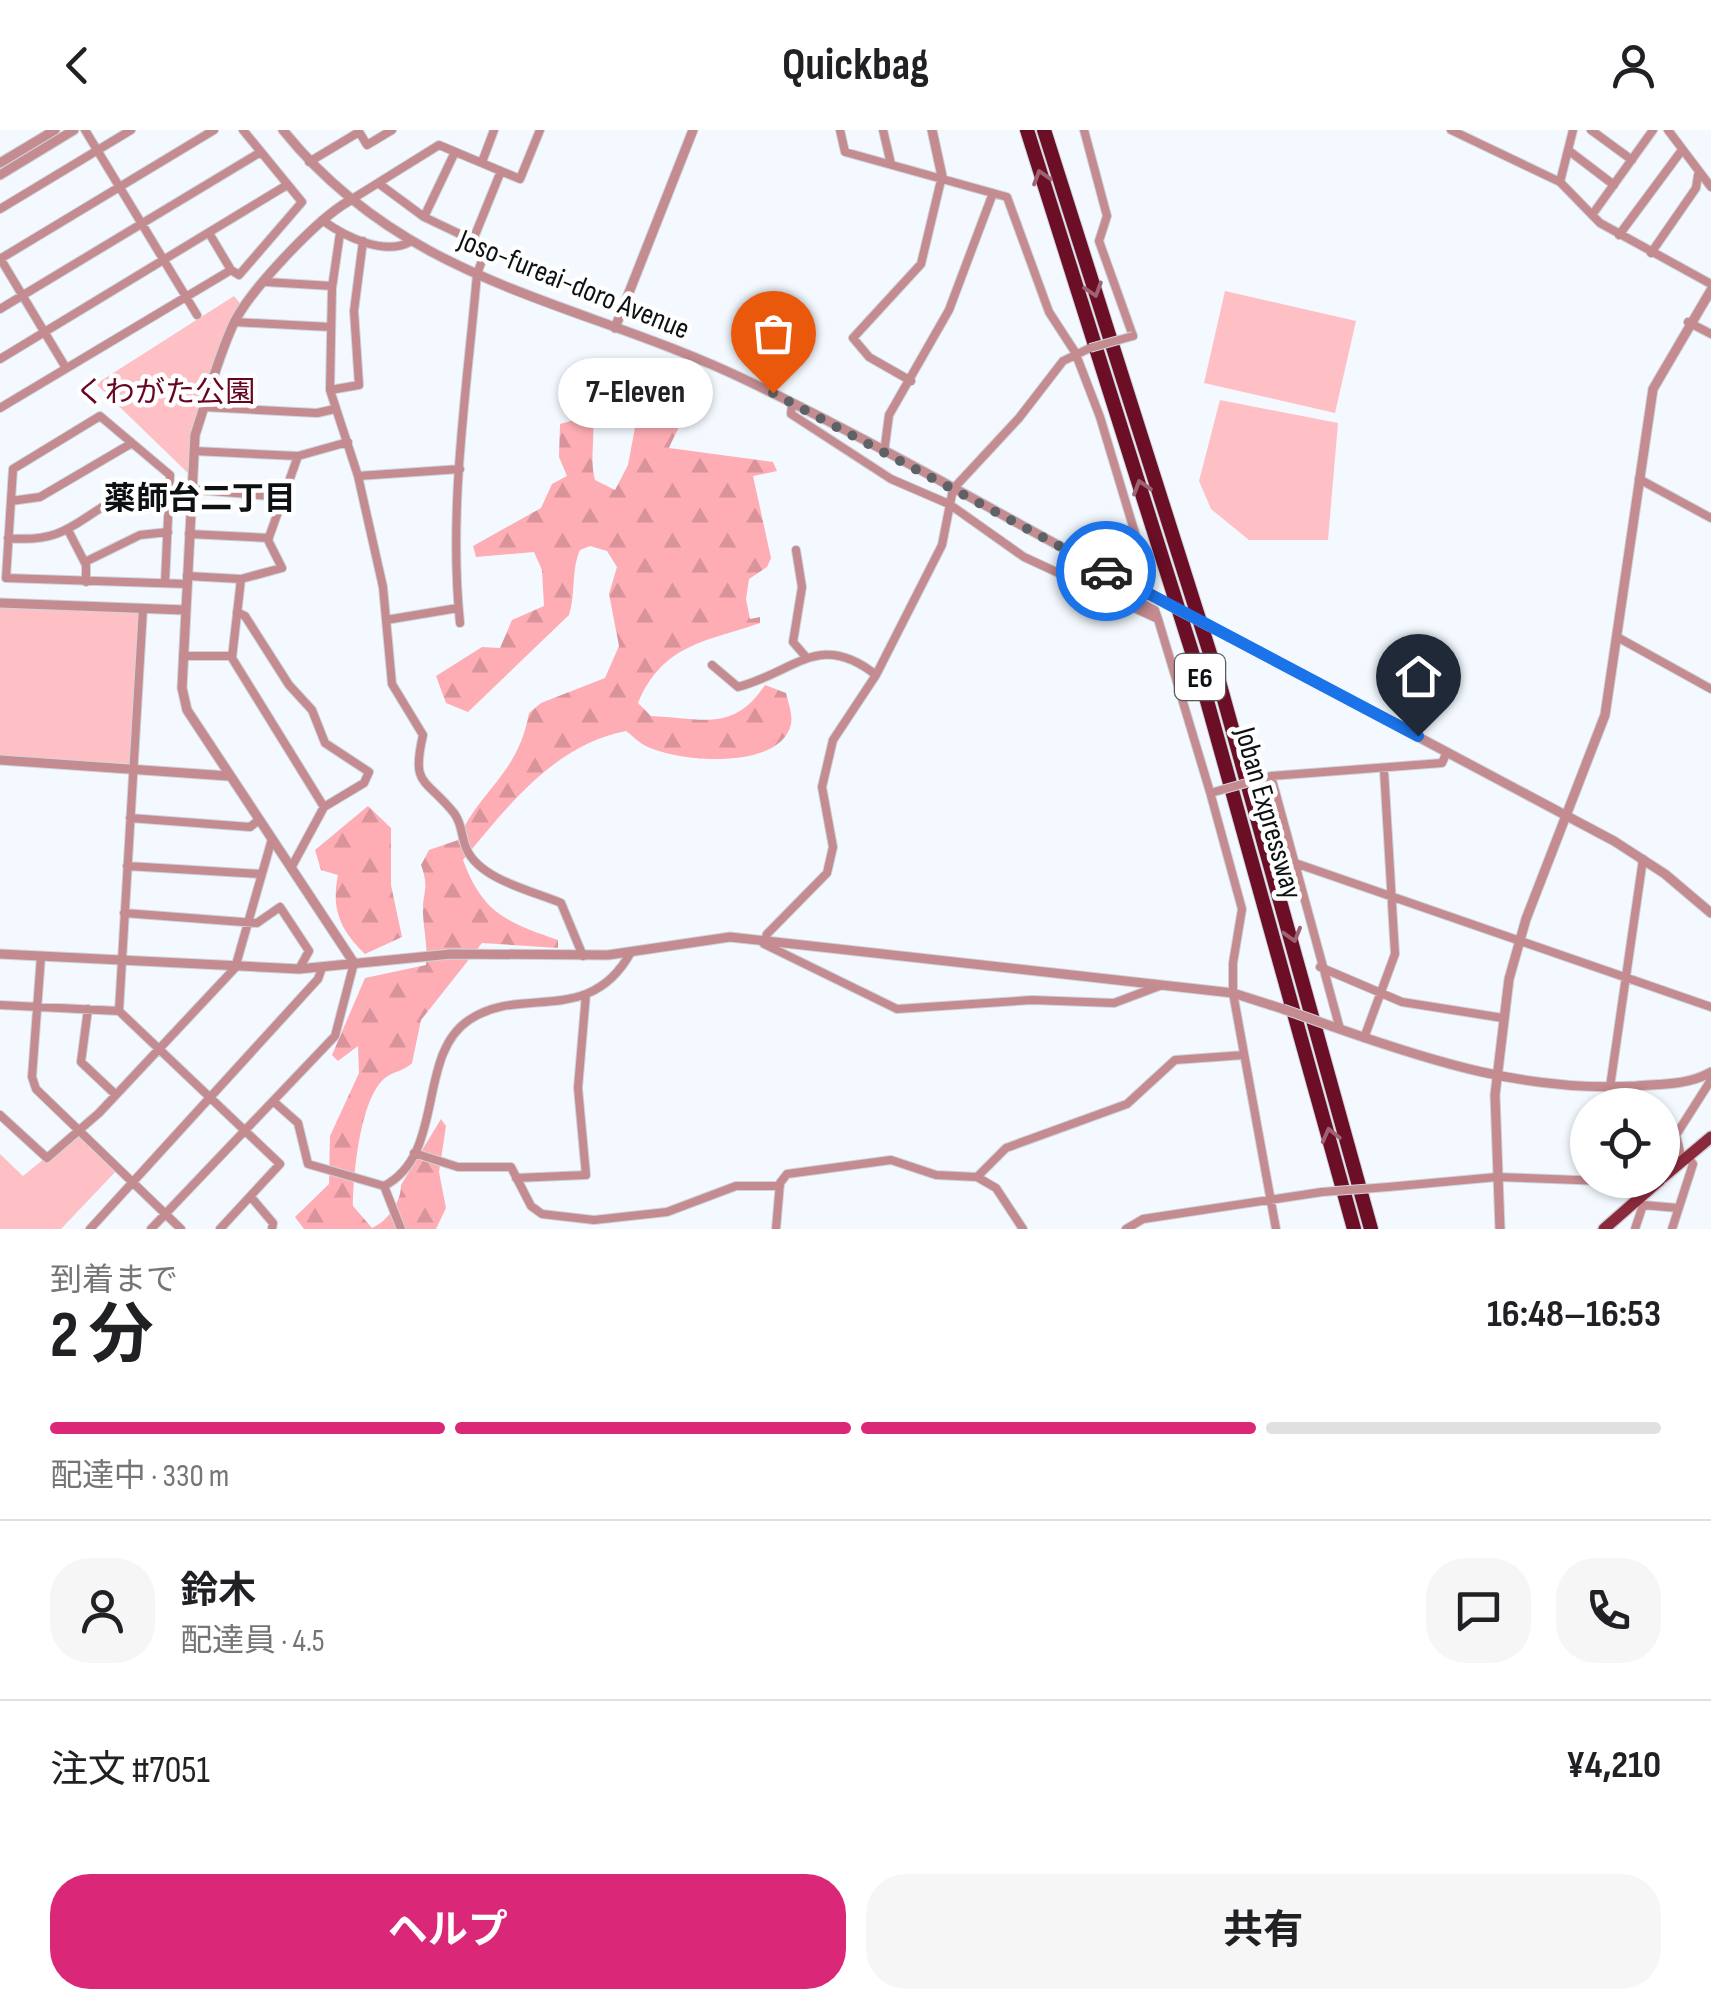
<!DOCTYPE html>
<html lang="ja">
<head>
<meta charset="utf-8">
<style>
  body { margin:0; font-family:"Sofia Sans Condensed","Noto Sans JP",sans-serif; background:#f6f6f6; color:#202124; height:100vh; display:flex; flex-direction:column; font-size:38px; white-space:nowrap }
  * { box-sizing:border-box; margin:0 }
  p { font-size:32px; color:#757577 }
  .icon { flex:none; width:55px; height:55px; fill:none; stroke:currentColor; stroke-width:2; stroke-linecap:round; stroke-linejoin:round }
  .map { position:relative; height:1099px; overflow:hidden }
  .drawer { display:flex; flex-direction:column; background:#fff; flex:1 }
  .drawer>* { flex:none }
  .fabs { position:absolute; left:1570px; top:958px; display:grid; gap:20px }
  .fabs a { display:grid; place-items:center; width:110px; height:110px; border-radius:50%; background:#fff; box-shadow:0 2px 8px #0004; font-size:50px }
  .pin { position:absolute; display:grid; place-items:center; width:85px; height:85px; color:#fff; margin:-102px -42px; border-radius:50% 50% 50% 0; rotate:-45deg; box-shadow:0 0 10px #0007 }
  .pin .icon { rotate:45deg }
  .courier { position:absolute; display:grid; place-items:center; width:100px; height:100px; margin:-50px; border:8px solid #1a73e8; border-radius:50%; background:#fff; color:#222; box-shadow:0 2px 12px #0007 }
  .bubble { position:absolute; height:70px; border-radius:35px; background:#fff; box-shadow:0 2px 8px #0004; font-size:32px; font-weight:700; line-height:70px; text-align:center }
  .overview em { font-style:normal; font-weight:700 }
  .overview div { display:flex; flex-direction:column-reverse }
  .overview { display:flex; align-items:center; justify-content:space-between; height:170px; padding:0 50px }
  h1 { font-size:65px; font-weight:700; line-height:75px }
  .bar { display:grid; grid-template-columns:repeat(4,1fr); gap:15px 10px; align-content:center; height:120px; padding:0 50px }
  .bar i { height:12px; border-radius:8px; background:#e0e0e0 }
  .bar .on { background:#db2777 }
  .bar p { grid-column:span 4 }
  .line { display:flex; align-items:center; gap:25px; padding:0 50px; border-top:2px solid #e0e0e0 }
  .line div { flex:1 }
  .round { display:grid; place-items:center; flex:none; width:105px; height:105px; border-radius:40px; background:#f6f6f6 }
  .primary-button { display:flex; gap:20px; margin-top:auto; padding:20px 50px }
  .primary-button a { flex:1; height:115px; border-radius:40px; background:#db2777; color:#fff; font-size:40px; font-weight:700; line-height:115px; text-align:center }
  .primary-button a+a { background:#f6f6f6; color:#202124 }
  header { display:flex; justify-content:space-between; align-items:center; height:130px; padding:0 50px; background:#fff; font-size:45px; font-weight:700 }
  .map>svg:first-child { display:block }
</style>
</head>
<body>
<header><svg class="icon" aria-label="back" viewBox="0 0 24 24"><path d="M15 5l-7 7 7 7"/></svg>Quickbag<svg class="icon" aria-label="person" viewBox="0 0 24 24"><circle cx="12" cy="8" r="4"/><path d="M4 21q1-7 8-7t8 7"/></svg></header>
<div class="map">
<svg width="1711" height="1099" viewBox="0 0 1711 1099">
  <defs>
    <pattern id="forest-firs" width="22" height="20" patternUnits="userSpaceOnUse" patternTransform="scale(2.5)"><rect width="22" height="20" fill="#feadb4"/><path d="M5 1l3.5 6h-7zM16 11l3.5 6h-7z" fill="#d8949a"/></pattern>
  </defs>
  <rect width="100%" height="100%" fill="#f3f9ff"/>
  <!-- forest -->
  <path fill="url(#forest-firs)" d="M674,241c29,25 7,49 -5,77l104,14 4,9 -24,5 18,82 -4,9 -18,12 -3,20 4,20 10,-2v6c-55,19 -97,21 -122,80l13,13c51,2 82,17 114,-31l21,8c2,9 7,22 5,31 -10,47 -114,39 -147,21 -6,-3 -12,-10 -18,-14 -72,14 -118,75 -163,129 20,54 44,62 95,80v8l-76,-5 -61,77 -9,43c-8,8 -18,8 -27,15 -25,20 -32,98 -32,128l19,22c16,-7 29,-26 29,-43l40,-66 5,7 -7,46 7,36 -10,21h-132l-9,-12 34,-33 1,-48 29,-63 -1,-27 -20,15 -6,-6 33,-77 61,-13c2,-18 -2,-33 -3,-51 -1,-22 7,-25 -2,-49l8,-15 29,-10c22,-51 60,-65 71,-127l12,-10 64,-25 14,-32 -10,-52 8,-27 -10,-16 -17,-5 -10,4c-9,20 -4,43 -11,65l-101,97 -22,-9 -10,-27 46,-29 18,1 12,-28 32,-14 -2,-36 -8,-18 -58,5 -3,-11 68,-38 11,-24 15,-8 -8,-19 1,-33 32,-9c4,23 -3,43 3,65l20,10 13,-25 8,-43 -23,-2 -4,-9 24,-30z
    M368,676l23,22v57l11,52 -37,17c-25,-24 -34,-45 -27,-79l-17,-5 -6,-20z"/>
  <!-- park -->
  <path fill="#fec0c5" d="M1225,161l131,30 -21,92 -131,-30z
    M234,166l10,12 -10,15 -39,112 -3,42 -96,-93z
    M1220,270l118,23 -10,117h-79l-38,-31 -12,-28z
    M0,473l143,6 -10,162 -133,-11z
    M79,1000l40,38 -58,61h-61v-75l23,22z"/>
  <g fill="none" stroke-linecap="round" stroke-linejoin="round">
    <defs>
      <path id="minor" d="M85,0l112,185
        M358,0l9,15 25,-15
        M840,0l5,22 162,45 42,115 26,40 25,65 47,156 -34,-10 -12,6 -1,7 5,8 50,26 3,9
        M883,0l8,34
        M1084,0l23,86 -8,25 34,95
        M1451,0l109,52 40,41 111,61
        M1591,0l41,30
        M1668,0l43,57
        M1568,20l46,35
        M309,32l50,-30
        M482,32l12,-32
        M1560,52l13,-52
        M378,53l46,34 63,30 -10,27c-10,115 -29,234 -17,349
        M349,71l90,-56 81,34 20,-49
        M0,79l131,-79
        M1592,85l61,-85
        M424,87l31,-65
        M322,90c22,16 61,36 88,22
        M209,103l22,37
        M340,103l-8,55 -2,102 28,86 25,111 9,97 31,51c-12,52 2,42 31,78 9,12 7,25 13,37 14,30 66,41 94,53l22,53
        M1619,105l63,-85
        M473,110l28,-69
        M1651,123l45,-65 2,-13
        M0,128l66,110
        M0,129l214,-129
        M266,152l66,4
        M0,179l259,-156
        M234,192l96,5
        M1688,192l23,12
        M1090,218l-27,13 -44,57 -66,71 -11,56 -66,130 -43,65 -11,47 11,60 -6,26 -60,61 -3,10 133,65 135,-9 82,3 48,-18
        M0,229l287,-174
        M911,251l-42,-24 -16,-19 68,-74 21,-88
        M330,260l29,-5 -5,-74 9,-70
        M792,274l-1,10 100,65 58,25 75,53 134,62 52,173
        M204,277l113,6 18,-4
        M0,278l231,-138 8,5 63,-73 -59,-72
        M194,321l104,5
        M884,323l5,-38 60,-105 44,-117
        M358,346l102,-7
        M1639,349l72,39
        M11,371l29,-4 92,-54
        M68,400l18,35v17
        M189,404l80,4
        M8,408c67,7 73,-29 127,-46 25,-9 113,3 146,5
        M796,420l6,37 -9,55 13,15
        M85,432l55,-27 28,-3
        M187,446l54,3 41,-11 -14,-28 30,-84 50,-14
        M241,449l-9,79 92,149 -33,61
        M165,453l5,-108 -70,-59 -87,53 -7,109 181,6
        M237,482l8,4 44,69 23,25 13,33 44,29 -5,11 -40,24
        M386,490l72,-12
        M1619,508l92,51
        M183,526h49
        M712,535l26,22c57,-15 81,-57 138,-12
        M1214,662h-4l32,117 -9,54v30l43,236
        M130,688l120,9 9,-7
        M1295,733l416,144
        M127,736l134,8
        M124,783l133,10 23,-16 29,44 -10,18
        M41,826l-9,121 4,12 145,140
        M1320,837l82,35 101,16
        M0,875l119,6 161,153 -60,65
        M88,879l-7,53 35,33
        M119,881l24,-402
        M1340,899l-69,-253 171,-13 5,-11
        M1364,908l31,-84 -11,-184
        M1610,957l33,-228
        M273,971l25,22 10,41 76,22 17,43
        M0,985l47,43 52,-45 136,-145 37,-129
        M414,1023l44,14h53l20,39 11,8 52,6 73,-8 69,-26h44
        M1682,1031l-6,-26 35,-55
        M977,1047l19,11 27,41
        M516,1048l70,-3 -8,-87 8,-94
        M384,1056c62,-32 32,-131 85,-166 53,-36 120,8 162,-68
        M1388,1057l109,-10 160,6
        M251,1067l22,26 -1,6
        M1643,1075l35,3
        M90,1099l228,-250 4,-11
        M151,1099l184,-193 19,-73
        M776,1099l4,-46 7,-9 104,-14 45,15 41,2 29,-29 121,-44 48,-44 69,-5
        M1126,1099l17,-10 179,-27
        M1635,1099l8,-24 -3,-4
        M1672,1099l21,-65 -5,-7"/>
      <path id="tertiary" d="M283,0c126,157 298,170 467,252 141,68 277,148 415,221
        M932,0l10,46
        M0,33l55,-33
        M0,45l74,-45
        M349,71c-32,18 -101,91 -116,124 -16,35 -26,74 -38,110l-13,253 5,22 167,253
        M615,198l78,-198
        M0,473l185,7
        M1217,500l397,211 51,33 46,39
        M0,630l228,16
        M0,824l299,15 152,-15 157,1 122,-18 503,56 50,16
        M1331,896c102,36 196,66 305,60 25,-2 53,-1 75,-14
        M1500,1099l-5,-134 14,-116 17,-60 79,-204 48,-326 58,-99"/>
      <path id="primary" d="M1662,1048l49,-41
        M1604,1099l56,-49"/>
      <path id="motorway" d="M1027,0l177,560 150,539
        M1044,0l176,555 151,544"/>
    </defs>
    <!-- minor casing -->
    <use href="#minor" stroke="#ced4d9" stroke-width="10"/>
    <!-- tertiary casing -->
    <use href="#tertiary" stroke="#ced4d9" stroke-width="11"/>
    <!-- primary casing -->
    <use href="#primary" stroke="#ced4d9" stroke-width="14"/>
    <!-- motorway casing -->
    <use href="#motorway" stroke="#ced4d9" stroke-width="16"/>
    <!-- minor -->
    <use href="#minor" stroke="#c48b90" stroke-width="8"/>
    <!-- tertiary -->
    <use href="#tertiary" stroke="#c48b90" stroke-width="9"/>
    <!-- primary -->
    <use href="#primary" stroke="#8c2a3d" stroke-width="11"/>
    <!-- motorway -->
    <use href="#motorway" stroke="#6b0e26" stroke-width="14"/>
    <defs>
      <path id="minor-bridge" d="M1090,218l43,-12
        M1214,662l57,-16
        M1322,1062l66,-5"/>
      <path id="tertiary-bridge" d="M1165,473l52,27
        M1283,879l48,17"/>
    </defs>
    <!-- minor-bridge casing -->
    <use href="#minor-bridge" stroke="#ced4d9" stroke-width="10" stroke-linecap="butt"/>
    <!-- tertiary-bridge casing -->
    <use href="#tertiary-bridge" stroke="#ced4d9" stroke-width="11" stroke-linecap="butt"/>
    <!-- minor-bridge -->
    <use href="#minor-bridge" stroke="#c48b90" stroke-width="8"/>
    <!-- tertiary-bridge -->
    <use href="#tertiary-bridge" stroke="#c48b90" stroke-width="9"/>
  </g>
  <!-- one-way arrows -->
  <defs><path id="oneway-chevron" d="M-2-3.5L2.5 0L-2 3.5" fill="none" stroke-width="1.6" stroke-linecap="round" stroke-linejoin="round" transform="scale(2.5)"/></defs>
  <g stroke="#9f6272">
    <use href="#oneway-chevron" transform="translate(1041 47) rotate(-107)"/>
    <use href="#oneway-chevron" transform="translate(1094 160) rotate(72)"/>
    <use href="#oneway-chevron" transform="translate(1141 357) rotate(-107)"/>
    <use href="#oneway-chevron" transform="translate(1293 805) rotate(74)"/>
    <use href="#oneway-chevron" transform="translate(1330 1005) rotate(-104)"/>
  </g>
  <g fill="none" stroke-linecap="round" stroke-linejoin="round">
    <!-- done -->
    <path stroke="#5e6266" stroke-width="10" stroke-dasharray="0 18" d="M773,263l333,178"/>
    <!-- route -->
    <path stroke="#1a73e8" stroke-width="12" d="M1106,441l312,165"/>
  </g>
  <g text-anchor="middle" stroke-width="9" stroke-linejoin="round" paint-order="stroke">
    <!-- shield labels -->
    <rect fill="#fff" stroke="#56585a" stroke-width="2.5" x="1175" y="524" width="50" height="46" rx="8"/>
    <g font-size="28" font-weight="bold" fill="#0e1113">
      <text x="1200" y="557">E6</text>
    </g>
    <!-- street labels -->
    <g font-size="30" fill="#0e1113" stroke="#fff">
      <text transform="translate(574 154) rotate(22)" y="10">Joso-fureai-doro Avenue</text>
      <text transform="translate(1269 683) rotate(74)" y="10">Joban Expressway</text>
    </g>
    <!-- park labels -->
    <g font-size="30" fill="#660622" stroke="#fff">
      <text x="165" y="272">くわがた公園</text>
    </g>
    <!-- neighbourhood labels -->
    <g font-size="32" font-weight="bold" fill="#0e1113" stroke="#fff">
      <text x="200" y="379">薬師台二丁目</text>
    </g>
  </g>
</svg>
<div class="fabs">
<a><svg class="icon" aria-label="locate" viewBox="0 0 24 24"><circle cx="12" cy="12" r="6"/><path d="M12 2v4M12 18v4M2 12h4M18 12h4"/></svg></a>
</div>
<div class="pin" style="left:773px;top:263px;background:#ea580c"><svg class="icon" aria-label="bag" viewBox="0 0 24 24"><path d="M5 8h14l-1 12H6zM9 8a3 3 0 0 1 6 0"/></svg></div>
<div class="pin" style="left:1418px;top:606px;background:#1f2937"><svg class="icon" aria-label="home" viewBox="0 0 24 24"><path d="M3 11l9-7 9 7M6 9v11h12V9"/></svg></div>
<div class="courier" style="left:1106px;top:441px"><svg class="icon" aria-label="car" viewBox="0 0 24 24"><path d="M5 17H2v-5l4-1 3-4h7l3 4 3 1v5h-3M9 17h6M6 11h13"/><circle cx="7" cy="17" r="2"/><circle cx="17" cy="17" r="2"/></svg></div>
<div class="bubble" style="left:558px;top:228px;width:155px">7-Eleven</div>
</div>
<section class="drawer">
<div class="overview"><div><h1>2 分</h1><p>到着まで</p></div><em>16:48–16:53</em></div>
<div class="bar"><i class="on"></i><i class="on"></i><i class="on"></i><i></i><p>配達中 · 330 m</p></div>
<div class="line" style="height:180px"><a class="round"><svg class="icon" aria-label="person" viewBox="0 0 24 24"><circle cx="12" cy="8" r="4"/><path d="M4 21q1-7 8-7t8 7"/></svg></a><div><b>鈴木</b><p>配達員 · 4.5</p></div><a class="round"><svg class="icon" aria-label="chat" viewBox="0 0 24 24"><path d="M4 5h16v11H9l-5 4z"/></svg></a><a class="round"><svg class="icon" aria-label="phone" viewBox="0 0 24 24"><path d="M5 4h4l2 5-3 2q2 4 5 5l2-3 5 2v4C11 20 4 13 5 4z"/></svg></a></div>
<div class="line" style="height:130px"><div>注文 #7051</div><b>¥4,210</b></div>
<div class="primary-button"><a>ヘルプ</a><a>共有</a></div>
</section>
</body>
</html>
